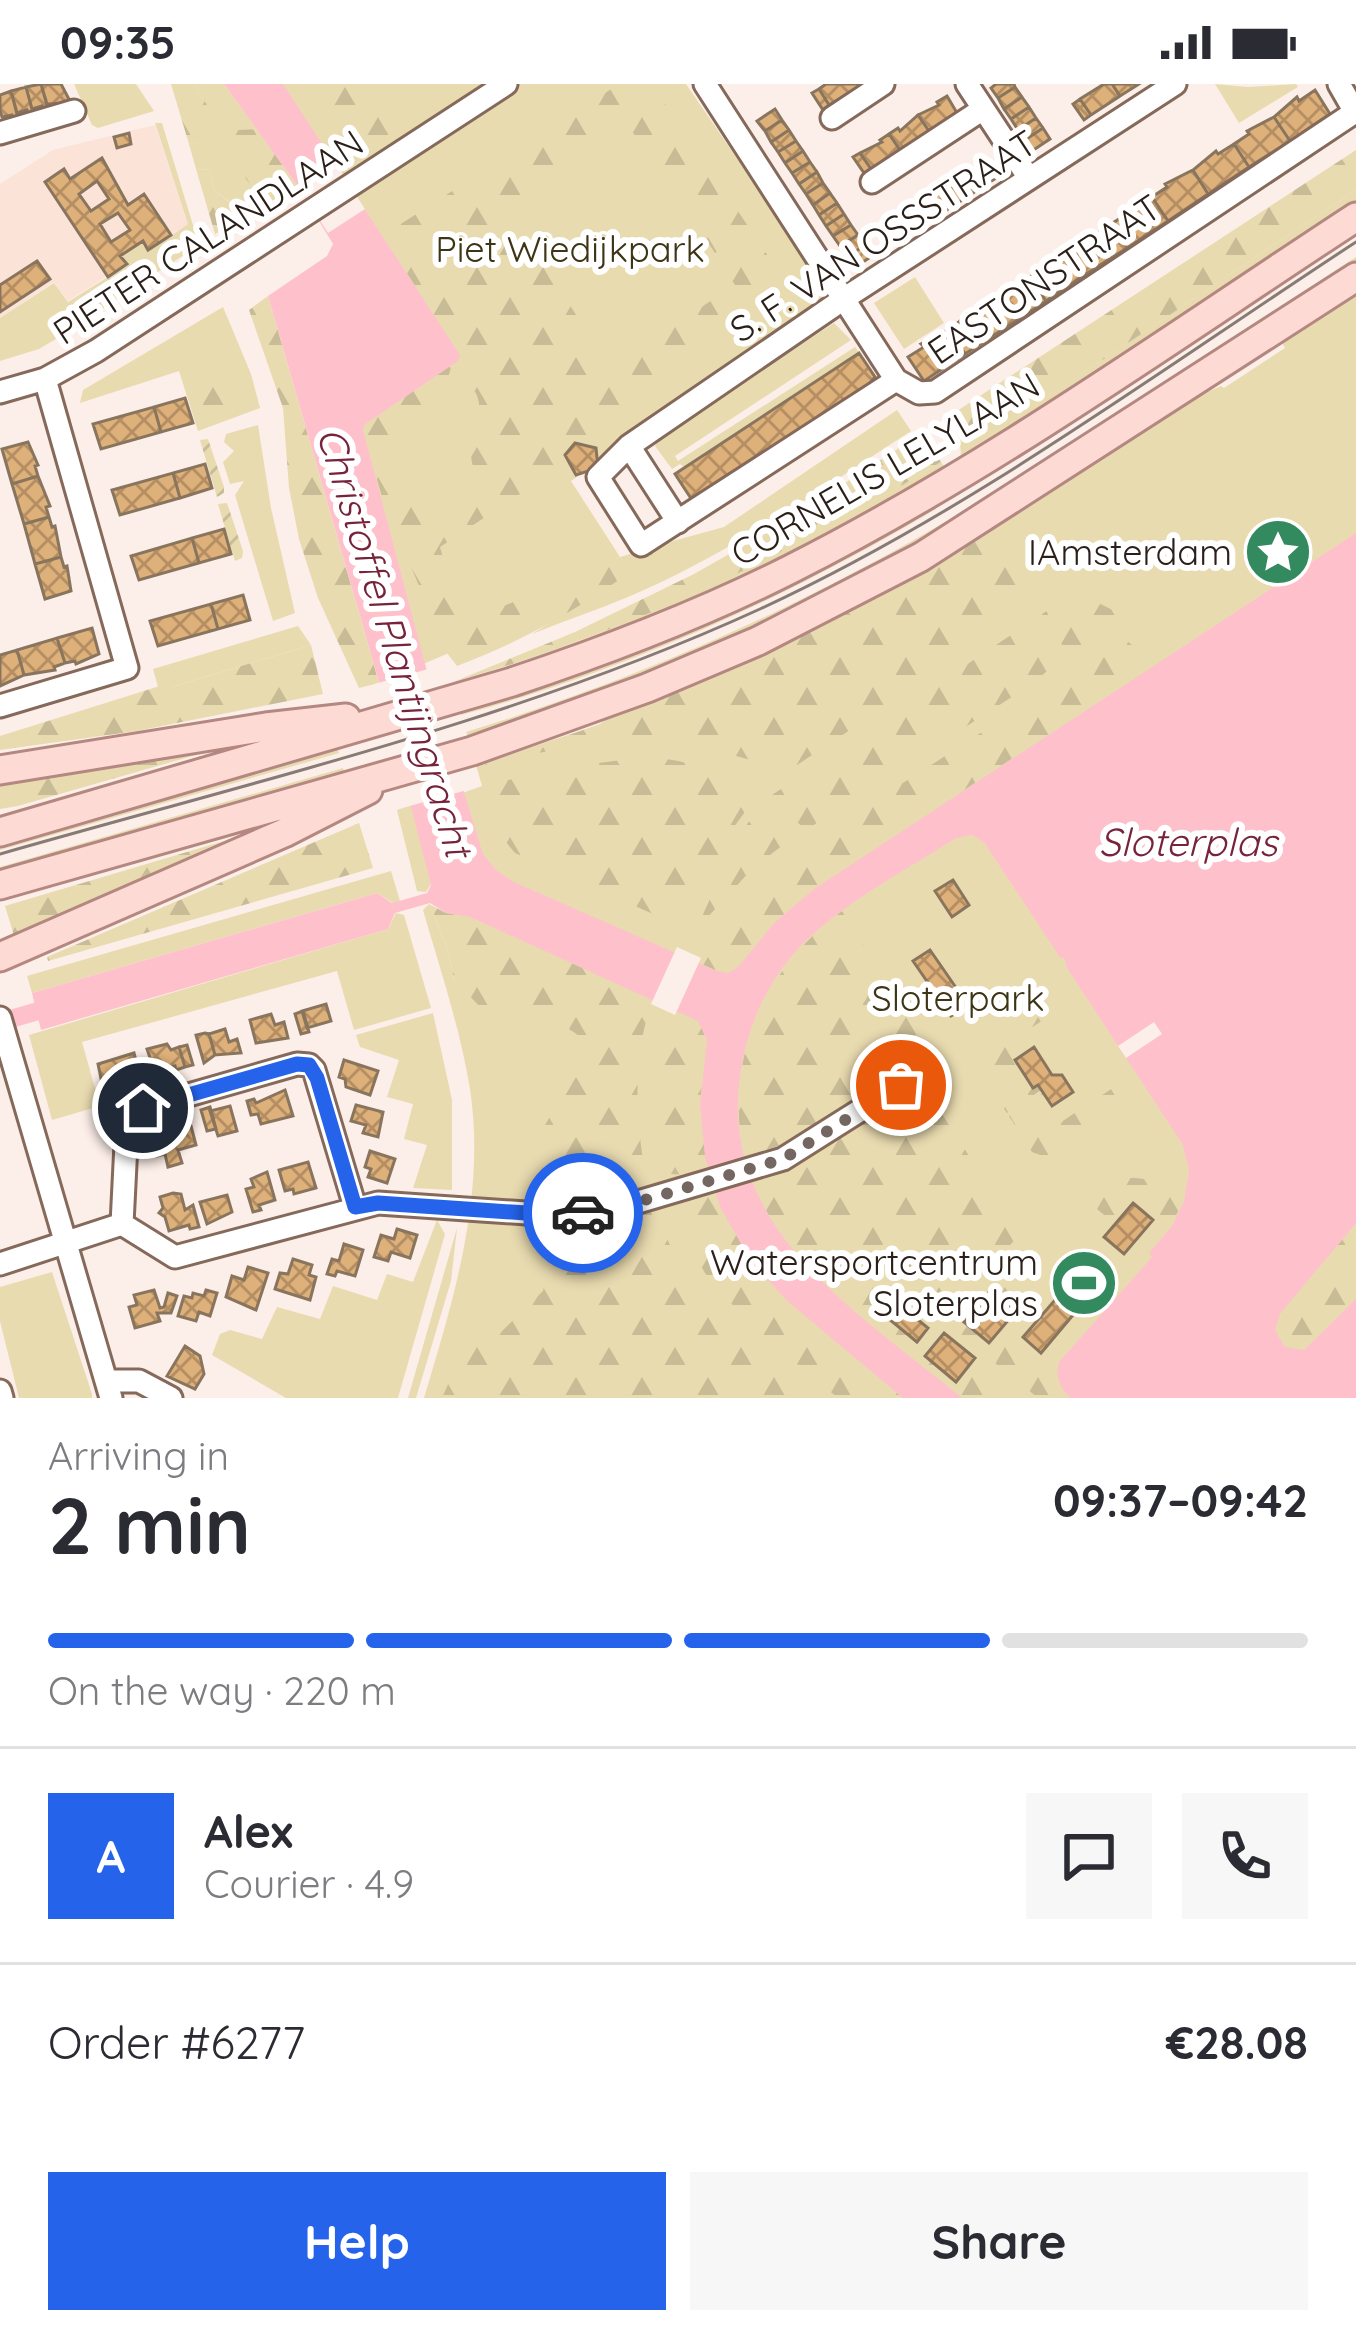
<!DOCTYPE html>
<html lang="en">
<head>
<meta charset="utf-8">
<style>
  body { margin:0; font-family:Quicksand,sans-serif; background:#f7f7f7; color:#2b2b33; height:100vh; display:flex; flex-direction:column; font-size:45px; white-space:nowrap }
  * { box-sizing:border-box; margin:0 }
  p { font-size:39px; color:#7c7c81 }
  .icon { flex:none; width:66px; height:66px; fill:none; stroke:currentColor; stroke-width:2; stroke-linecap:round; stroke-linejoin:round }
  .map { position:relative; height:1314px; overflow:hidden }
  .panel { display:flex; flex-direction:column; background:#fff; flex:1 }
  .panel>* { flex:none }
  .pin { position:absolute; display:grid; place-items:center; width:102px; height:102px; color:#fff; margin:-51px; border:6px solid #fff; border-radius:50%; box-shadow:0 3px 12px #0007 }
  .courier { position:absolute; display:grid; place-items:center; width:120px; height:120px; margin:-60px; border:9px solid #2563eb; border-radius:50%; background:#fff; color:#222; box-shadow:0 3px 15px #0007 }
  .overview em { font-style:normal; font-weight:800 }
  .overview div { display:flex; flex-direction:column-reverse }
  .overview { display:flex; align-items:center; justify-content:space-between; height:204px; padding:0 48px }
  h1 { font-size:78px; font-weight:800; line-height:90px }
  .bar { display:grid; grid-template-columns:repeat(4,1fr); gap:18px 12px; align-content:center; height:144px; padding:0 48px }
  .bar i { height:15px; border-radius:9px; background:#e1e1e2 }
  .bar .active { background:#2563eb }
  .bar p { grid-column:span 4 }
  .line { display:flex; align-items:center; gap:30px; padding:0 48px; border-top:3px solid #e1e1e2 }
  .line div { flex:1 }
  .round { display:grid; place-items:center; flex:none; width:126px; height:126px; border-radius:0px; background:#f7f7f7 }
  .primary-button { display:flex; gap:24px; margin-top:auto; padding:24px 48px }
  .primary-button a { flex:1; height:138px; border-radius:0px; background:#2563eb; color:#fff; font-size:48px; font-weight:800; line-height:138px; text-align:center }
  .primary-button a+a { background:#f7f7f7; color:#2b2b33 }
  .status { display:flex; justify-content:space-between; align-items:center; height:84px; padding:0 60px; background:#fff; direction:ltr }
  .status svg { height:33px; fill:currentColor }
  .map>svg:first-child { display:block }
</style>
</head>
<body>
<div class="status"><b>09:35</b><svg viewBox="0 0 49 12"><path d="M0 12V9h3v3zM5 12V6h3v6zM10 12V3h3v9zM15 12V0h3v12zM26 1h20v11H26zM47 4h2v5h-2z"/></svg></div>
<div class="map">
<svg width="1356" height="1314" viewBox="0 0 1356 1314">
  <defs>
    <pattern id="forest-firs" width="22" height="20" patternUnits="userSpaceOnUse" patternTransform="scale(3)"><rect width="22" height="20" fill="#e9dbb0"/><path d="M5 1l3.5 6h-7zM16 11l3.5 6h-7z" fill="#c8bc97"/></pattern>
    <pattern id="garden-furrows" width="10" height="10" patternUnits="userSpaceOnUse" patternTransform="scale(3)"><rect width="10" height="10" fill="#e9dbb0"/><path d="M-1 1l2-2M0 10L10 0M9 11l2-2" fill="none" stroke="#c8bc97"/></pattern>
    <pattern id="building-cross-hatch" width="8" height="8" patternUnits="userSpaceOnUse" patternTransform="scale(3)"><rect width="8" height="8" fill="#dfb17a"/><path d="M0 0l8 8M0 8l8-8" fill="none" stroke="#b58f63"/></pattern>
  </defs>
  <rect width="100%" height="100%" fill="#fceee8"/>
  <!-- built -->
  <path fill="#fbe3d7" d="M155,41l33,99 -120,77 -14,-19 -54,36v-134l53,-34z"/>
  <!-- green -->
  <path fill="#e9dbb0" d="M74,0h62l18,27 -56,17 -6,-3z
    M194,0h30l33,45 -34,3z
    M277,0h409l151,220 -266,177 49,76 -5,2 10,16 48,-34 51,-14 173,-117 14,21c-91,59 -182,123 -283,166 -31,13 -64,24 -96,37l73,-47 -182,77 -68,-251 69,-84z
    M1215,0l33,3 48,-3 2,3 -59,36z
    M155,39h7l37,122 -138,91 -22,13 -39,12v-43l54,-35 14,19 59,-37 -5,-10 20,-13 7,9 39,-27z
    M214,53l53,67 -19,12 -34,-26 -5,-20 -13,-1 -7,-25z
    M1356,106v17l-390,253 -4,-6z
    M1356,144v8l-375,245 -4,-6z
    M1356,173v10l-362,235 -4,-7z
    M915,193l29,46 -40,26 -30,-46z
    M1356,205v1109h-932c30,-100 62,-203 46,-309 -10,-61 -30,-120 -47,-179l6,-6 20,49 5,27 7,5 -38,-178 59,-21 -6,-21 126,-41 14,-13 563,-306 42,-19 3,2 61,-40 -5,-9z
    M223,223l28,67 9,34 -62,23 -19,-60 -99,32 3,-13z
    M834,239l17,17 -176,116 3,5 177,-114 5,7 -175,114 -5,-4 -8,5 -17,-23 4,-8z
    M258,341l13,83 24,105 -22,8 -38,-126 9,-14 -14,3 -7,-22 11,-11 -10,-9 2,-8z
    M941,378l7,10 -165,91 -192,82 -16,-2c128,-51 249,-110 366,-181z
    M932,418l4,7c-148,88 -308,161 -475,206l-1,-7z
    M945,438l4,8 -214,112 -266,97 -3,-7c169,-52 327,-121 479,-210z
    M298,542l13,19 -139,42h-14l-5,-18z
    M336,660l3,9 -339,97v-9z
    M343,684l2,7 -345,99v-7z
    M412,721l19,79 -5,8 -9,-1 -20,-81z
    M391,787l9,30 -7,2 -16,-10 -345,100 -5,-17z
    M396,829l8,2 27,93 -77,22 -17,-59 -255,71 18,64 -48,14 -23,-85 359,-106z
    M433,929l19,87v90l-39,-2 14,-43 -23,-6 9,-35 -26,-7 12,-37 -39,-13 -4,-12z
    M437,1136l8,14 -47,164h-112l-74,-43 8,-21 10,-4 32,9 15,-32 43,12 13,-33 44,14 10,-26 26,8z
    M457,1144l-6,53 -35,117h-8z
    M52,1188l40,122v4h-73l-19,-77v-34z"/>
  <!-- forest -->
  <path fill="url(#forest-firs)" fill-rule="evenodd" d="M171,0h23l29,47 34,-2 42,59 -30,20 -55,-70 -25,6z
    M303,0h58l37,56 -30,19z
    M619,0h33l23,35 -34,24 -11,-14 -122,81 102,157 125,-82 -13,-20 36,-24 37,56 -179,119 4,12 -180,119 21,77 159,-67 53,-16c-67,51 -138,96 -216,125l-10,-13 -65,-156 -19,-67 90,-87 -71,-107zM451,283c67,49 -12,67 37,125l-26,17 -29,10c-17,-10 -32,-24 -36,-45 -13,-69 44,-59 54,-107z
    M683,46l67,99 -35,24 -67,-100z
    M1356,66v40l-395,265 -4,-44z
    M196,85l13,1 5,20 34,27 -33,17z
    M268,212l111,387 -20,5 -41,-90 -19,-59 -10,-51 -6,-80 -34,-98z
    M200,284l7,2 13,19 29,10 1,9 -46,17z
    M922,349l19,29c-153,93 -314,171 -488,220l122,-50 119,-58 88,-50z
    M985,445l42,64 -12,8 9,14 -236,156c-45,-13 -93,-29 -140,-30 -56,-1 -116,12 -169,26l121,-43 21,-16z
    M1076,508l53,26 -59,39 -28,-43z
    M1029,539l19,47 -13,12 -229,148 -37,-33z
    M1125,555l29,26 -340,224 -39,33 -40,48 -13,3 -23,-10c39,-91 146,-142 226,-194 67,-43 133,-87 200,-130z
    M311,561l12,49 -186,37 -137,19v-14l163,-51 9,2z
    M255,654l-237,68 -18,3v-35z
    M645,673c42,2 78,15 111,40l-28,38 -41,94 -172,-76 -21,-25 -12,-42 78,-18z
    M764,718l33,32 -45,35 -47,51 -4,-1 37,-83z
    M359,739l14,45 -325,93 -1,-4z
    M278,741l-263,114 -10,-33z
    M429,820l17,9 24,4 184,82c-24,55 -18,129 -6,189l-43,10 -77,4v-49l50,-83 12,-13c-8,-41 -67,-40 -102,-42l-34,-35 -5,-27z
    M842,827l89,140 -142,91 -45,16c-20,-99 18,-187 98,-247z
    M1037,922l8,13 -40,25 28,44 5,-3 3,5 -34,23 -40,-61z
    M678,926l20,11 8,16 -6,68 8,64 -21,6 -16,-1c-35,-33 -11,-127 7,-164z
    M1137,988l16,24 -96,65 -25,-9 -23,-36 34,-23 14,20 -10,7 5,8z
    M920,996l84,130 11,-6 13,20 -87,103 87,71h-66c-79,-66 -175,-125 -213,-223z
    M1129,1094c23,0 40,6 55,23l-17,30 -14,-11 4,-7 -21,-17 -23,26 -20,-16 7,-15z
    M712,1102c39,100 112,146 191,212h-65l-88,-73 -45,-52 -16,-28 -15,-41v-7z
    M655,1124c28,85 86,134 153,190h-366l19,-43 38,-21 44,-43 15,-72z
    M1356,1139v76l-44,46 -8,5 -16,-1 -13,-16 5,-19z
    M1014,1169l41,37 -47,58 38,31 11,-2 14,21h-33l-81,-66 -2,-10z"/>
  <!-- garden -->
  <path fill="url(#garden-furrows)" d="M208,355l16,48v6l-7,4 -17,-57z
    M227,419l16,48 -1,7 -7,3 -17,-57z"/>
  <!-- water -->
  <path fill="#fec1cc" d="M224,0h59l177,271 -2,6 -94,64 -1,5 66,249 54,175 14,17 17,11 203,89 11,2 10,-6 37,-45 39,-33 542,-356v690l-76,91 -5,16 10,17 19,3 52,-51v99h-285c-12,-10 -16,-22 -12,-36l93,-105 -3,-4 23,-27 12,-25 5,-30 -6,-26 -116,-177 -3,-11 -3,2 -77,-117 -12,-7 -16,3c-48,31 -102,59 -144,97 -38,34 -63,83 -71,134 -26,159 115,241 221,329h-59l-116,-97 -36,-40 -31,-54 -15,-50 -5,-52 7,-65 -9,-19 -228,-104 -24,-4 -16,-10 -35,10 -7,16 -347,101 -9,-37 345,-100 15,10 35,-10 4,-8 -49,-192 -114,-397 59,-40 6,-12 -34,-56z"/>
  <!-- pier -->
  <path fill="#fceee8" d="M336,80l29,45 -37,24 -29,-45z
    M432,584l35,122 -61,17 -32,-123z
    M677,863l24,11 -26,57 -24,-11z
    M1154,938l8,12 -36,24 -8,-12z"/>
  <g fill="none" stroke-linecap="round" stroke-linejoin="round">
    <!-- canal -->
    <path stroke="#fec1cc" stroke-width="18" d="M0,938l59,-17"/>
  </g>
  <!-- building -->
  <path fill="url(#building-cross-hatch)" stroke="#89755d" stroke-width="3" fill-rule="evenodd" d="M41,0l7,25 -5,2 -1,-5 -10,3 -6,-22z
    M41,0h20l10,19 -24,1z
    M826,0h31l2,3 -30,18 -10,-16z
    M996,0h18l1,3 -17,11 -7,-10z
    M1104,0h8l8,12 -29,19 -11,-16z
    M1112,0h27l-19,12z
    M26,3l7,26 -5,2 -1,-5 -10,3 -6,-22z
    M1015,3l7,10 -18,12 -6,-11z
    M819,5l10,16 -6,5 -11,-17z
    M1315,6l15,24 -40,27 -16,-24 23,-20 2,4z
    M11,7l7,27 -5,1 -1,-4 -10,2 -2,-7v-15z
    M947,12l10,17 -28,18 -11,-16 21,-10 -2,-3z
    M1022,13l7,10 -18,12 -7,-10z
    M1080,15l11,16 -7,5 -11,-16z
    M1029,23l7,11 -18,12 -7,-11z
    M775,25l7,11 -17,11 -8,-10z
    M918,31l11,16 -29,19 -11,-16 9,-6 2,3z
    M1274,33l16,24 -41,26 -15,-23 15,-10 -2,-3z
    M1036,34l7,10 -18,12 -7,-10z
    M782,36l7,10 -18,12 -6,-11z
    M1043,44l7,11 -18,12 -7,-11z
    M789,46l7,11 -18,11 -7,-10z
    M129,49l2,11 -14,4 -3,-11z
    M889,50l11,16 -29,19 -11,-16 22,-11 -2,-2z
    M796,57l7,10 -18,12 -7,-11z
    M1234,60l15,23 -41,27 -15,-24 23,-19 2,3z
    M803,67l7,11 -18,11 -7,-10z
    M860,69l11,16 -7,4 -11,-16z
    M102,74l26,47 16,-11 27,41 -23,15 -5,-9 -23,15 7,8 -19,13 -63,-95 19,-13 6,10zM97,97l12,18 -18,12 -12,-17zM118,129l12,17 -19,12 -11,-18z
    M988,75l11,17 -29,19 -10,-17 21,-10 -2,-3z
    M810,78l7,10 -18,12 -7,-11z
    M1193,86l15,24 -40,27 -16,-24 15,-10 -2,-3z
    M817,88l6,11 -17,11 -7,-10z
    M960,94l10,17 -28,18 -11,-16z
    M823,99l7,10 -17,12 -7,-11z
    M830,109l7,10 -18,12 -6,-10z
    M931,113l11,16 -29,19 -11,-16z
    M1152,113l16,24 -41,27 -16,-24 16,-10 -2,-3z
    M837,119l7,11 -18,12 -7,-11z
    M844,130l7,11 -18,11 -7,-10z
    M902,132l11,16 -7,5 -11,-17z
    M1111,140l16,24 -41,26 -15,-24 23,-19 2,3z
    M851,141l7,10 -18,11 -7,-10z
    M858,151l7,10 -18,12 -7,-11z
    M865,161l7,11 -18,12 -7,-11z
    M1071,166l15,24 -40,27 -16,-24 23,-20 2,4z
    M37,177l13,18 -50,33v-27z
    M1030,193l16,24 -41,27 -15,-24 23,-20 2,3z
    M990,220l15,24 -40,26 -16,-24 23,-19 2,3z
    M949,246l16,24 -41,27 -16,-24 16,-10 -3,-3z
    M859,269l16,24 -7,8 -176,115 -17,-26z
    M185,314l8,25 -32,9 -7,-25z
    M154,323l7,25 -60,17 -8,-25z
    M28,358l10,23 -3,1 3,10 -26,8 -10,-35z
    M575,359l21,5 2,20 -22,7 -11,-20z
    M205,380l7,24 -32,10 -7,-25z
    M173,389l7,25 -60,17 -8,-25z
    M38,392l12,30 -4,1 3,10 -25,7 -12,-40z
    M49,433l3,10 3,-1 6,31 -26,7 -11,-40z
    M224,445l7,25 -32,9 -7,-25z
    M192,454l7,25 -60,17 -8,-24z
    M61,473l3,10 3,-1 4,25 -26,8 -10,-35z
    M243,511l7,25 -32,9 -7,-25z
    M211,520l7,25 -60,17 -8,-25z
    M92,544l7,26 -23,10 -1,-3 -10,2 -8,-25z
    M57,554l8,25 -11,4 1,3 -31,5 -7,-25z
    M17,566l7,25 -24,11v-31z
    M953,796l16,25 -17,12 -17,-26z
    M930,866l38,55 -17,11 -38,-55z
    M326,920l5,17 -24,7 -5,-17z
    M303,927l6,21 -8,2 -6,-20z
    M271,930l4,11 9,-3 4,16 -32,5 -6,-23z
    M225,945l4,13 8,-3 4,14 -26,2 -6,-21z
    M205,949l4,1 6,21 -11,8 -8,-28z
    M167,960l4,6 8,-3 6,20 -9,3 -1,-4 -20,6 -8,-23z
    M187,961l6,20 -8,2 -6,-20z
    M1034,963l18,28h10l11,17 -21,14 -14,-21 -5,3 -18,-28z
    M134,969l7,27 -37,13 -6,-29z
    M344,976l34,11 -8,24 -24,-8 -1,-8 -6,-2z
    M285,1006l8,26 -32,8 -3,-10 -7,1 -4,-14 7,-2 2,4z
    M356,1021l27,7 -5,25 -15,-4 3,-8 -15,-4z
    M230,1022l7,25 -19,5 -8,-25z
    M210,1023l6,22 -9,2 -6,-21z
    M191,1042l5,19 -18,5 4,13 -14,4 -3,-13 -8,2 -6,-19 20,-10 1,4z
    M370,1067l25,8 -8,24 -19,-6 3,-8 -6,-2z
    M308,1078l8,26 -22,6 -1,-5 -8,2 -6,-21z
    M267,1088l8,28 -16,5 2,5 -8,2 -7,-23 8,-2 -3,-8z
    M173,1109l8,1 4,16 8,-5 6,22 -9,2 -1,-4 -20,6 -4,-14 -6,-4 4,-5 -3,-11z
    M227,1111l5,17 -25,12 -7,-22z
    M1133,1119l20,17 -29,34 -20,-17z
    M397,1145l20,6 -7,23 -19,-6 -3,9 -14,-4 7,-22 13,4z
    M344,1160l19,6 -8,26 -18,-5 -2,5 -8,-2 5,-15 7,2z
    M293,1175l19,6 -3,10 7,2 -6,23 -35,-11 5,-16 8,1z
    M248,1183l20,6 -12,37 -30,-13 6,-21 12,4z
    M154,1206l6,18 4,-1 4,-14 9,3 -6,17h-14l3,8 -25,7 -6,-21 8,-2 -3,-10z
    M206,1206l11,3 -7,23 -11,-4 -3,9 -18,-5 6,-20 8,2 1,-5 11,3z
    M991,1206l25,21 -27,32 -25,-21z
    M1061,1209l18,15 -38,45 -18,-16z
    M900,1221l28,23 -11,14 -28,-23z
    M944,1249l31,25 -19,24 -31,-26z
    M185,1262l15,10 4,18 -9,15 -28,-13z"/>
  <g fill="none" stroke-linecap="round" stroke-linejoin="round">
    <defs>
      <path id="minor" d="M705,0l191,296
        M967,0l62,94
        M1175,0l-330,214 -216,148 -31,31 43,68 255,-165 23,13 16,-1 420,-280 -16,-28
        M832,34l51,-34
        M0,49l74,-22
        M872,98l111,-73
        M0,308l45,-13 51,-28 410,-267
        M629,362l49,76
        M0,622l127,-38 -82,-289
        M0,934l111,380
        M122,1140l53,33 203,-54 163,11 87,-9 155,-46 149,-94
        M122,1140l5,-100 4,-9 12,-7 154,-44 12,1 5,5 41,137
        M0,1180l122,-40
        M108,1297h31l32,17
        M0,1307l2,7"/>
      <path id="major" d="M0,686l266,-43 80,-9
        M0,748l512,-150c96,-32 190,-68 279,-113 198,-100 380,-231 565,-352
        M0,801l472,-134 175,-63 111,-47 163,-84 435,-280
        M0,873l284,-124 84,-43"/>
    </defs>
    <!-- minor casing -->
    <use href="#minor" stroke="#85695a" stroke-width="27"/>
    <!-- major casing -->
    <use href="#major" stroke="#b48881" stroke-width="33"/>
    <!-- minor -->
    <use href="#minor" stroke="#fff" stroke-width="21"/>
    <!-- major -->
    <use href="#major" stroke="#fedad5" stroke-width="27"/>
    <!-- tram -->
    <path stroke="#887b75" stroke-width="3" d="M0,770c255,-73 518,-134 760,-245 210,-97 403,-241 596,-367"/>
  </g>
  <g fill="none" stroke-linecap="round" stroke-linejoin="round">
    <!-- done -->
    <path stroke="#746761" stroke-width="12" stroke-dasharray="0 21.6" d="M583,1129l45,-8 155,-46 118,-74"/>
    <!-- route -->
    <path stroke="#2563eb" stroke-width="15" d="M143,1024l154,-44 12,1 8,13 38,129 23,-4 163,11 42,-1"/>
  </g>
  <!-- icons -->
  <defs>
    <symbol id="sight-disc" viewBox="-11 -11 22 22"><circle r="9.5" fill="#338a5e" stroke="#fff"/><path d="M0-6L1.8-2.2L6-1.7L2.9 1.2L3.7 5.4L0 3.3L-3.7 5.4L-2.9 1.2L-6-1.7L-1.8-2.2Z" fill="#fff"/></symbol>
    <symbol id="stadium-disc" viewBox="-11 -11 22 22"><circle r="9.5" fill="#338a5e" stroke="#fff"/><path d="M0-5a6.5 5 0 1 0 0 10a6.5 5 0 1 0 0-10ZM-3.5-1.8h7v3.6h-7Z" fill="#fff"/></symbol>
  </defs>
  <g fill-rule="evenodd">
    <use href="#sight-disc" x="1240" y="430" width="76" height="76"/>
    <use href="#stadium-disc" x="1046" y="1161" width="76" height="76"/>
  </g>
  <g text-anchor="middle" stroke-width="12" stroke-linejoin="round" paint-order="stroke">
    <!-- street labels -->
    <g font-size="36" fill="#2a1f19" stroke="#fff">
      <text transform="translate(883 152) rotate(-33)" y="13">S. F. VAN OSSSTRAAT</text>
      <text transform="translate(208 153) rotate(-33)" y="13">PIETER CALANDLAAN</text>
      <text transform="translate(1044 195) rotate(-34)" y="13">EASTONSTRAAT</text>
      <text transform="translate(885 385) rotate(-30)" y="13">CORNELIS LELYLAAN</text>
    </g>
    <!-- park labels -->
    <g font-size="36" fill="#3e3516" stroke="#fff">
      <text x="570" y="178">Piet Wiedijkpark</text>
      <text x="958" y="927">Sloterpark</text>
    </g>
    <!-- poi labels -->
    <g font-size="36" fill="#2a1f19" stroke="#fff" text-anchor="end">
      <text x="1232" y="481">IAmsterdam</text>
      <text x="1038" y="1191">Watersportcentrum<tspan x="1038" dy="41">Sloterplas</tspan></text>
    </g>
    <!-- water labels -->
    <g font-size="39" font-style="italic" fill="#78233c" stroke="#fff">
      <text transform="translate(395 558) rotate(73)" y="14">Christoffel Plantijngracht</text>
      <text x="1188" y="772">Sloterplas</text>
    </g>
  </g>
</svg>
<div class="pin" style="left:901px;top:1001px;background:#ea580c"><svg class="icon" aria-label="bag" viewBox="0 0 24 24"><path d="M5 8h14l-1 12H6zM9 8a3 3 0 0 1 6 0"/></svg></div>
<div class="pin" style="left:143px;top:1024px;background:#1f2937"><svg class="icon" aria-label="home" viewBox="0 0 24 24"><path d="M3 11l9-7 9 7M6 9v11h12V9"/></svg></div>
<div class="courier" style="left:583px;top:1129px"><svg class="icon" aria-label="car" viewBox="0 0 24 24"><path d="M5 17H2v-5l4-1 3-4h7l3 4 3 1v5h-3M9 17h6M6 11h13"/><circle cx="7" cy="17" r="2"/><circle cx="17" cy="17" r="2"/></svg></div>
</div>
<section class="panel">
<div class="overview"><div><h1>2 min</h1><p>Arriving in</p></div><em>09:37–09:42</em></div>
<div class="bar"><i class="active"></i><i class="active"></i><i class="active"></i><i></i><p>On the way · 220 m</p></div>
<div class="line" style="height:216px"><b class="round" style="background:#2563eb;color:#fff">A</b><div><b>Alex</b><p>Courier · 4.9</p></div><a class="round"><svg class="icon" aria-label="chat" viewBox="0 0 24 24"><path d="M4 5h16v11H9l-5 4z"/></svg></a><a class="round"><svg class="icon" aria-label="phone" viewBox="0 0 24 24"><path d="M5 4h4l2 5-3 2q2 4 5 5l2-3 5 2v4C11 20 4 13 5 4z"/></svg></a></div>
<div class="line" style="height:156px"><div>Order #6277</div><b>€28.08</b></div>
<div class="primary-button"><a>Help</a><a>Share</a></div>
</section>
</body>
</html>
